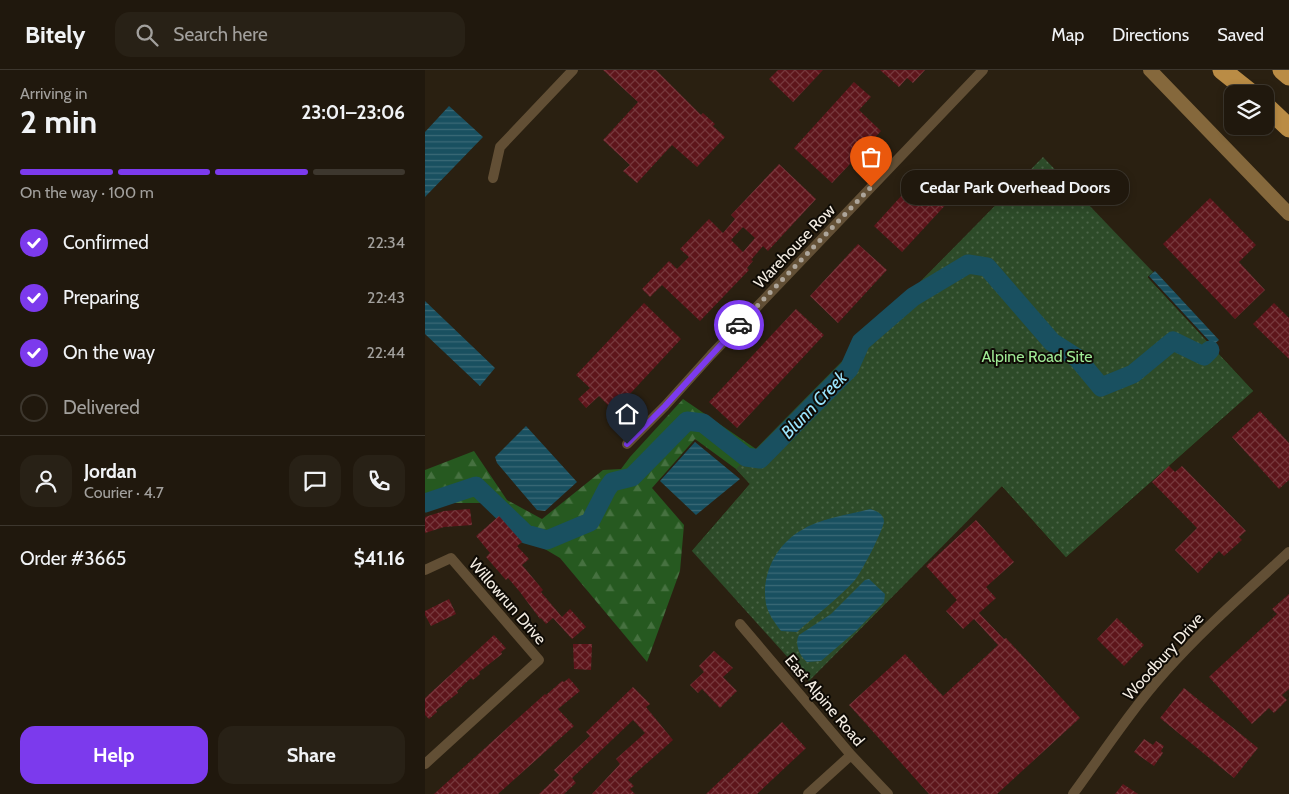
<!DOCTYPE html>
<html lang="en">
<head>
<meta charset="utf-8">
<style>
  body { margin:0; font-family:Cabin,sans-serif; background:#282116; color:#f1f3f6; height:100vh; display:flex; flex-direction:column; font-size:19px; white-space:nowrap }
  * { box-sizing:border-box; margin:0 }
  p { font-size:16px; color:#a2a09d }
  .icon { flex:none; width:28px; height:28px; fill:none; stroke:currentColor; stroke-width:2; stroke-linecap:round; stroke-linejoin:round }
  .map { position:relative; flex:1; overflow:hidden }
  .details { display:flex; flex-direction:column; background:#20180d; width:425px }
  .details>* { flex:none }
  .tools { position:absolute; left:799px; top:15px; display:grid; gap:10px }
  .tools a { display:grid; place-items:center; width:50px; height:50px; border-radius:10px; background:#20180d; box-shadow:0 2px 8px #0003,0 0 0 1px #3d372e; font-size:25px }
  .pin { position:absolute; display:grid; place-items:center; width:42px; height:42px; color:#fff; margin:-51px -21px; border-radius:50% 50% 50% 0; rotate:-45deg; box-shadow:0 0 5px #0007 }
  .pin .icon { rotate:45deg }
  .courier { position:absolute; display:grid; place-items:center; width:50px; height:50px; margin:-25px; border:4px solid #7c3aed; border-radius:50%; background:#fff; color:#222; box-shadow:0 1px 6px #0007 }
  .bubble { position:absolute; height:35px; border-radius:15px; background:#20180d; box-shadow:0 2px 8px #0003,0 0 0 1px #3d372e; font-size:16px; font-weight:700; line-height:35px; text-align:center }
  .summary em { font-style:normal; font-weight:700 }
  .summary div { display:flex; flex-direction:column-reverse }
  .summary { display:flex; align-items:center; justify-content:space-between; height:85px; padding:0 20px }
  h1 { font-size:32px; font-weight:700; line-height:38px }
  .bar { display:grid; grid-template-columns:repeat(4,1fr); gap:8px 5px; align-content:center; height:60px; padding:0 20px }
  .bar i { height:6px; border-radius:4px; background:#3d372e }
  .bar .active { background:#7c3aed }
  .bar p { grid-column:span 4 }
  .line { display:flex; align-items:center; gap:12px; padding:0 20px; border-top:1px solid #3d372e }
  .line div { flex:1 }
  .round { display:grid; place-items:center; flex:none; width:52px; height:52px; border-radius:15px; background:#282116 }
  ol { padding:0 20px; list-style:none }
  li { display:flex; align-items:center; gap:15px; height:55px }
  li p { margin-inline-start:auto }
  li .icon { padding:5px; border-radius:50%; background:#7c3aed; color:#fff; stroke-width:4 }
  li:last-child { color:#a2a09d }
  li i { width:28px; height:28px; border:2px solid #3d372e; border-radius:50% }
  .action { display:flex; gap:10px; margin-top:auto; padding:10px 20px }
  .action a { flex:1; height:58px; border-radius:15px; background:#7c3aed; color:#fff; font-size:20px; font-weight:700; line-height:58px; text-align:center }
  .action a+a { background:#282116; color:#f1f3f6 }
  header { display:flex; align-items:center; gap:30px; box-sizing:border-box; height:70px; padding:0 25px; background:#20180d; border-bottom:1px solid #3d372e }
  header strong { font-size:24px }
  nav { display:flex; gap:28px; margin-inline-start:auto; font-size:18px }
  .search { width:350px; height:45px; background:#282116; display:flex; align-items:center; gap:12px; box-sizing:border-box; padding:0 18px; border-radius:15px; color:#a2a09d; font-size:19px }
  main { display:flex; flex:1; min-height:0 }
  .map>svg:first-child { display:block }
</style>
</head>
<body>
<header>
<strong>Bitely</strong>
<div class="search"><svg class="icon" aria-label="search" viewBox="0 0 24 24"><circle cx="10" cy="10" r="6"/><path d="M15 15l6 6"/></svg>Search here</div>
<nav><a>Map</a><a>Directions</a><a>Saved</a></nav>
</header>
<main>
<section class="details">
<div class="summary"><div><h1>2 min</h1><p>Arriving in</p></div><em>23:01–23:06</em></div>
<div class="bar"><i class="active"></i><i class="active"></i><i class="active"></i><i></i><p>On the way · 100 m</p></div>
<ol>
<li><svg class="icon" aria-label="check" viewBox="0 0 24 24"><path d="M5 12l5 5 9-10"/></svg>Confirmed<p>22:34</p></li>
<li><svg class="icon" aria-label="check" viewBox="0 0 24 24"><path d="M5 12l5 5 9-10"/></svg>Preparing<p>22:43</p></li>
<li><svg class="icon" aria-label="check" viewBox="0 0 24 24"><path d="M5 12l5 5 9-10"/></svg>On the way<p>22:44</p></li>
<li><i></i>Delivered</li>
</ol>
<div class="line" style="height:90px"><a class="round"><svg class="icon" aria-label="person" viewBox="0 0 24 24"><circle cx="12" cy="8" r="4"/><path d="M4 21q1-7 8-7t8 7"/></svg></a><div><b>Jordan</b><p>Courier · 4.7</p></div><a class="round"><svg class="icon" aria-label="chat" viewBox="0 0 24 24"><path d="M4 5h16v11H9l-5 4z"/></svg></a><a class="round"><svg class="icon" aria-label="phone" viewBox="0 0 24 24"><path d="M5 4h4l2 5-3 2q2 4 5 5l2-3 5 2v4C11 20 4 13 5 4z"/></svg></a></div>
<div class="line" style="height:65px"><div>Order #3665</div><b>$41.16</b></div>
<div class="action"><a>Help</a><a>Share</a></div>
</section>
<div class="map">
<svg width="864" height="724" viewBox="0 0 864 724">
  <defs>
    <pattern id="forest-firs" width="22" height="20" patternUnits="userSpaceOnUse" patternTransform="scale(1.25)"><rect width="22" height="20" fill="#265920"/><path d="M5 1l3.5 6h-7zM16 11l3.5 6h-7z" fill="#467140"/></pattern>
    <pattern id="park-dots" width="8" height="8" patternUnits="userSpaceOnUse" patternTransform="scale(1.25)"><rect width="8" height="8" fill="#2d4b29"/><path d="M2 2h.1M6 6h.1" fill="none" stroke="#4c6548" stroke-width="1.8" stroke-linecap="round"/></pattern>
    <pattern id="water-rules" width="6" height="5" patternUnits="userSpaceOnUse" patternTransform="scale(1.25)"><rect width="6" height="5" fill="#195060"/><path d="M0 2.5h6" fill="none" stroke="#3b6a77"/></pattern>
    <pattern id="building-cross-hatch" width="8" height="8" patternUnits="userSpaceOnUse" patternTransform="scale(1.25)"><rect width="8" height="8" fill="#5e151b"/><path d="M0 0l8 8M0 8l8-8" fill="none" stroke="#76373c"/></pattern>
  </defs>
  <rect width="100%" height="100%" fill="#2a2011"/>
  <!-- forest -->
  <path fill="url(#forest-firs)" d="M584,122l144,80 -6,5 106,114 -187,166 -64,-71 -310,65 58,-67 -14,-15 -41,-30 -43,49 32,37 -4,46 -33,91 -87,-104 -39,-23 -33,-32h-40l-23,8v-41l49,-19 33,49 35,19 61,-49 18,-1 9,-12 53,-58 73,50z"/>
  <!-- park -->
  <path fill="url(#park-dots)" d="M618,87l110,115 -6,5 106,114 -187,166 -64,-71 -193,195 -117,-130 58,-67 -14,-15z"/>
  <!-- water -->
  <path fill="url(#water-rules)" d="M24,36l34,31 -58,60v-65z
    M730,201l64,69 -6,5 -64,-69z
    M0,231l70,67 -15,18 -55,-52z
    M101,356l51,56 -32,29 -8,-1 -40,-47 -2,-6z
    M270,372l45,37 -44,36 -36,-34z
    M445,439c6,2 13,4 14,12 0,8 -23,52 -29,59 -15,17 -40,36 -58,52l-16,-1c-6,-8 -13,-17 -15,-27 -5,-28 9,-58 34,-73 20,-13 47,-16 70,-22z
    M444,509l16,15 -1,8 -28,29 -35,30 -14,1c-7,-6 -13,-18 -8,-27l32,-21 34,-34z"/>
  <g fill="none" stroke-linecap="round" stroke-linejoin="round">
    <!-- river -->
    <path stroke="#195060" stroke-width="19" d="M0,433l51,-17 50,48 21,6 43,-18 17,-33 5,-7 20,-5 55,-56 16,2 43,34 14,2 89,-90 12,-27 52,-45 55,-33 19,3 65,75 25,16 24,29 32,-13 40,-33 31,15 6,-6"/>
  </g>
  <!-- building -->
  <path fill="url(#building-cross-hatch)" fill-rule="evenodd" d="M178,0h53l45,45 2,-2 12,11 -2,2 12,11 -28,30 -25,-22 -35,38 -14,-12 7,-6 -27,-25 35,-38z
    M353,0h45l-30,32 -24,-23z
    M455,0h45l-12,13 -6,-5 -8,9z
    M429,12l17,15 -12,13 22,21 -49,52 -38,-35z
    M354,94l37,35 -48,52 -5,-5 -12,14 2,1 -6,7 2,2 -49,51 -38,-36 -12,12 -8,-8 27,-28 8,8 12,-12 -9,-8 29,-30 14,14 12,-14 -4,-4zM318,157l12,11 -12,14 -12,-12z
    M497,103l29,26 -49,53 -28,-26z
    M785,128l46,47 -17,17 26,28 -30,29 -72,-75z
    M433,174l29,26 -49,53 -28,-27z
    M219,233l37,36 -67,72 -15,-15 -13,12 -8,-9 12,-11 -14,-13z
    M849,233l15,15v41l-36,-35z
    M371,239l28,26 -87,93 -28,-26z
    M835,341l29,32v37l-10,9 -47,-52z
    M744,396l6,6 7,-6 64,65 -7,6 3,3 -18,16 -5,-5 -21,22 -23,-23 22,-22 -45,-46z
    M45,439l2,16 -28,2 -19,6v-16l19,-6z
    M74,446l23,26 -5,4 12,13 -7,6 21,25 -2,2 21,25 8,-8 16,18 -14,12 -19,-21 -7,6 -5,-6 -1,1 -20,-27 -12,-14 -2,2 -20,-23 4,-4 -14,-17z
    M551,450l38,42 -28,25 10,11 -17,15 25,26 2,-1 74,80 -83,76h-68l-80,-89 56,-51 38,42 55,-51 -24,-26 -11,10 -17,-18 11,-11 -31,-34z
    M864,524v95l-7,6 5,5 -13,13 -5,-5 -17,16 -43,-47 68,-63 -5,-5z
    M24,529l7,15 -25,12 -6,-11v-4z
    M692,548l27,27 -20,21 -27,-27z
    M69,565l12,13 -5,4 1,2 -23,18 1,2 -7,6 -2,-2 -14,13 1,2 -22,17 1,2 -8,7 -4,-4v-17z
    M148,574h19l-1,26 -17,-1z
    M289,581l19,17 -10,9 14,14 -17,17 -18,-19 -4,4 -8,-8 14,-13 -5,-6z
    M144,608l11,13 -22,18 16,17 -76,68h-64l111,-100 1,1 16,-14 2,1z
    M208,617l17,17 -4,3 27,33 -45,40 6,6 -4,3 5,5h-43l28,-30 -4,-5 29,-26 -12,-13 -61,58 4,5 -12,11h-25l20,-19 -5,-5 36,-34 -4,-4z
    M759,618l74,60 -24,30 -74,-60z
    M357,652l24,26 -49,46h-51z
    M719,669l9,6 3,-4 8,5 -3,5 2,2 -9,13 -20,-14z
    M698,714l15,10h-23z"/>
  <g fill="none" stroke-linecap="round" stroke-linejoin="round">
    <!-- minor -->
    <path stroke="#624f35" stroke-width="10" d="M68,108l7,-31 73,-77
      M202,374l38,-38 46,-51 272,-285
      M0,500l26,-12 88,102 -114,104
      M315,554l111,131 37,39
      M383,724l43,-39
      M648,724c30,-41 58,-84 92,-122 38,-43 82,-81 124,-120"/>
    <!-- secondary -->
    <path stroke="#85683c" stroke-width="14" d="M725,0l139,144"/>
    <!-- motorway -->
    <path stroke="#ba8c45" stroke-width="19" d="M797,0l30,24
      M857,0l7,6
      M840,35l24,23"/>
  </g>
  <g fill="none" stroke-linecap="round" stroke-linejoin="round">
    <!-- done -->
    <path stroke="#ada59a" stroke-width="5" stroke-dasharray="0 9" d="M314,255l132,-138"/>
    <!-- route -->
    <path stroke="#7c3aed" stroke-width="6" d="M202,374l38,-38 74,-81"/>
  </g>
  <g text-anchor="middle" stroke-width="4" stroke-linejoin="round" paint-order="stroke">
    <!-- street labels -->
    <g font-size="16" fill="#f4ede3" stroke="#0f0b05">
      <text transform="translate(369 176) rotate(-46)" y="6">Warehouse Row</text>
      <text transform="translate(83 531) rotate(49)" y="6">Willowrun Drive</text>
      <text transform="translate(738 586) rotate(-48)" y="6">Woodbury Drive</text>
      <text transform="translate(400 630) rotate(50)" y="6">East Alpine Road</text>
    </g>
    <!-- park labels -->
    <g font-size="16" fill="#9fe995" stroke="#0f0b05">
      <text x="612" y="292">Alpine Road Site</text>
    </g>
    <!-- water labels -->
    <g font-size="18" font-style="italic" fill="#9ae4fd" stroke="#0f0b05">
      <text transform="translate(389 335) rotate(-46)" y="6">Blunn Creek</text>
    </g>
  </g>
</svg>
<div class="tools">
<a><svg class="icon" aria-label="layers" viewBox="0 0 24 24"><path d="M12 4l9 5-9 5-9-5zM3 14l9 5 9-5"/></svg></a>
</div>
<div class="pin" style="left:446px;top:117px;background:#ea580c"><svg class="icon" aria-label="bag" viewBox="0 0 24 24"><path d="M5 8h14l-1 12H6zM9 8a3 3 0 0 1 6 0"/></svg></div>
<div class="pin" style="left:202px;top:374px;background:#1f2937"><svg class="icon" aria-label="home" viewBox="0 0 24 24"><path d="M3 11l9-7 9 7M6 9v11h12V9"/></svg></div>
<div class="courier" style="left:314px;top:255px"><svg class="icon" aria-label="car" viewBox="0 0 24 24"><path d="M5 17H2v-5l4-1 3-4h7l3 4 3 1v5h-3M9 17h6M6 11h13"/><circle cx="7" cy="17" r="2"/><circle cx="17" cy="17" r="2"/></svg></div>
<div class="bubble" style="left:476px;top:100px;width:228px">Cedar Park Overhead Doors</div>
</div>
</main>
</body>
</html>
